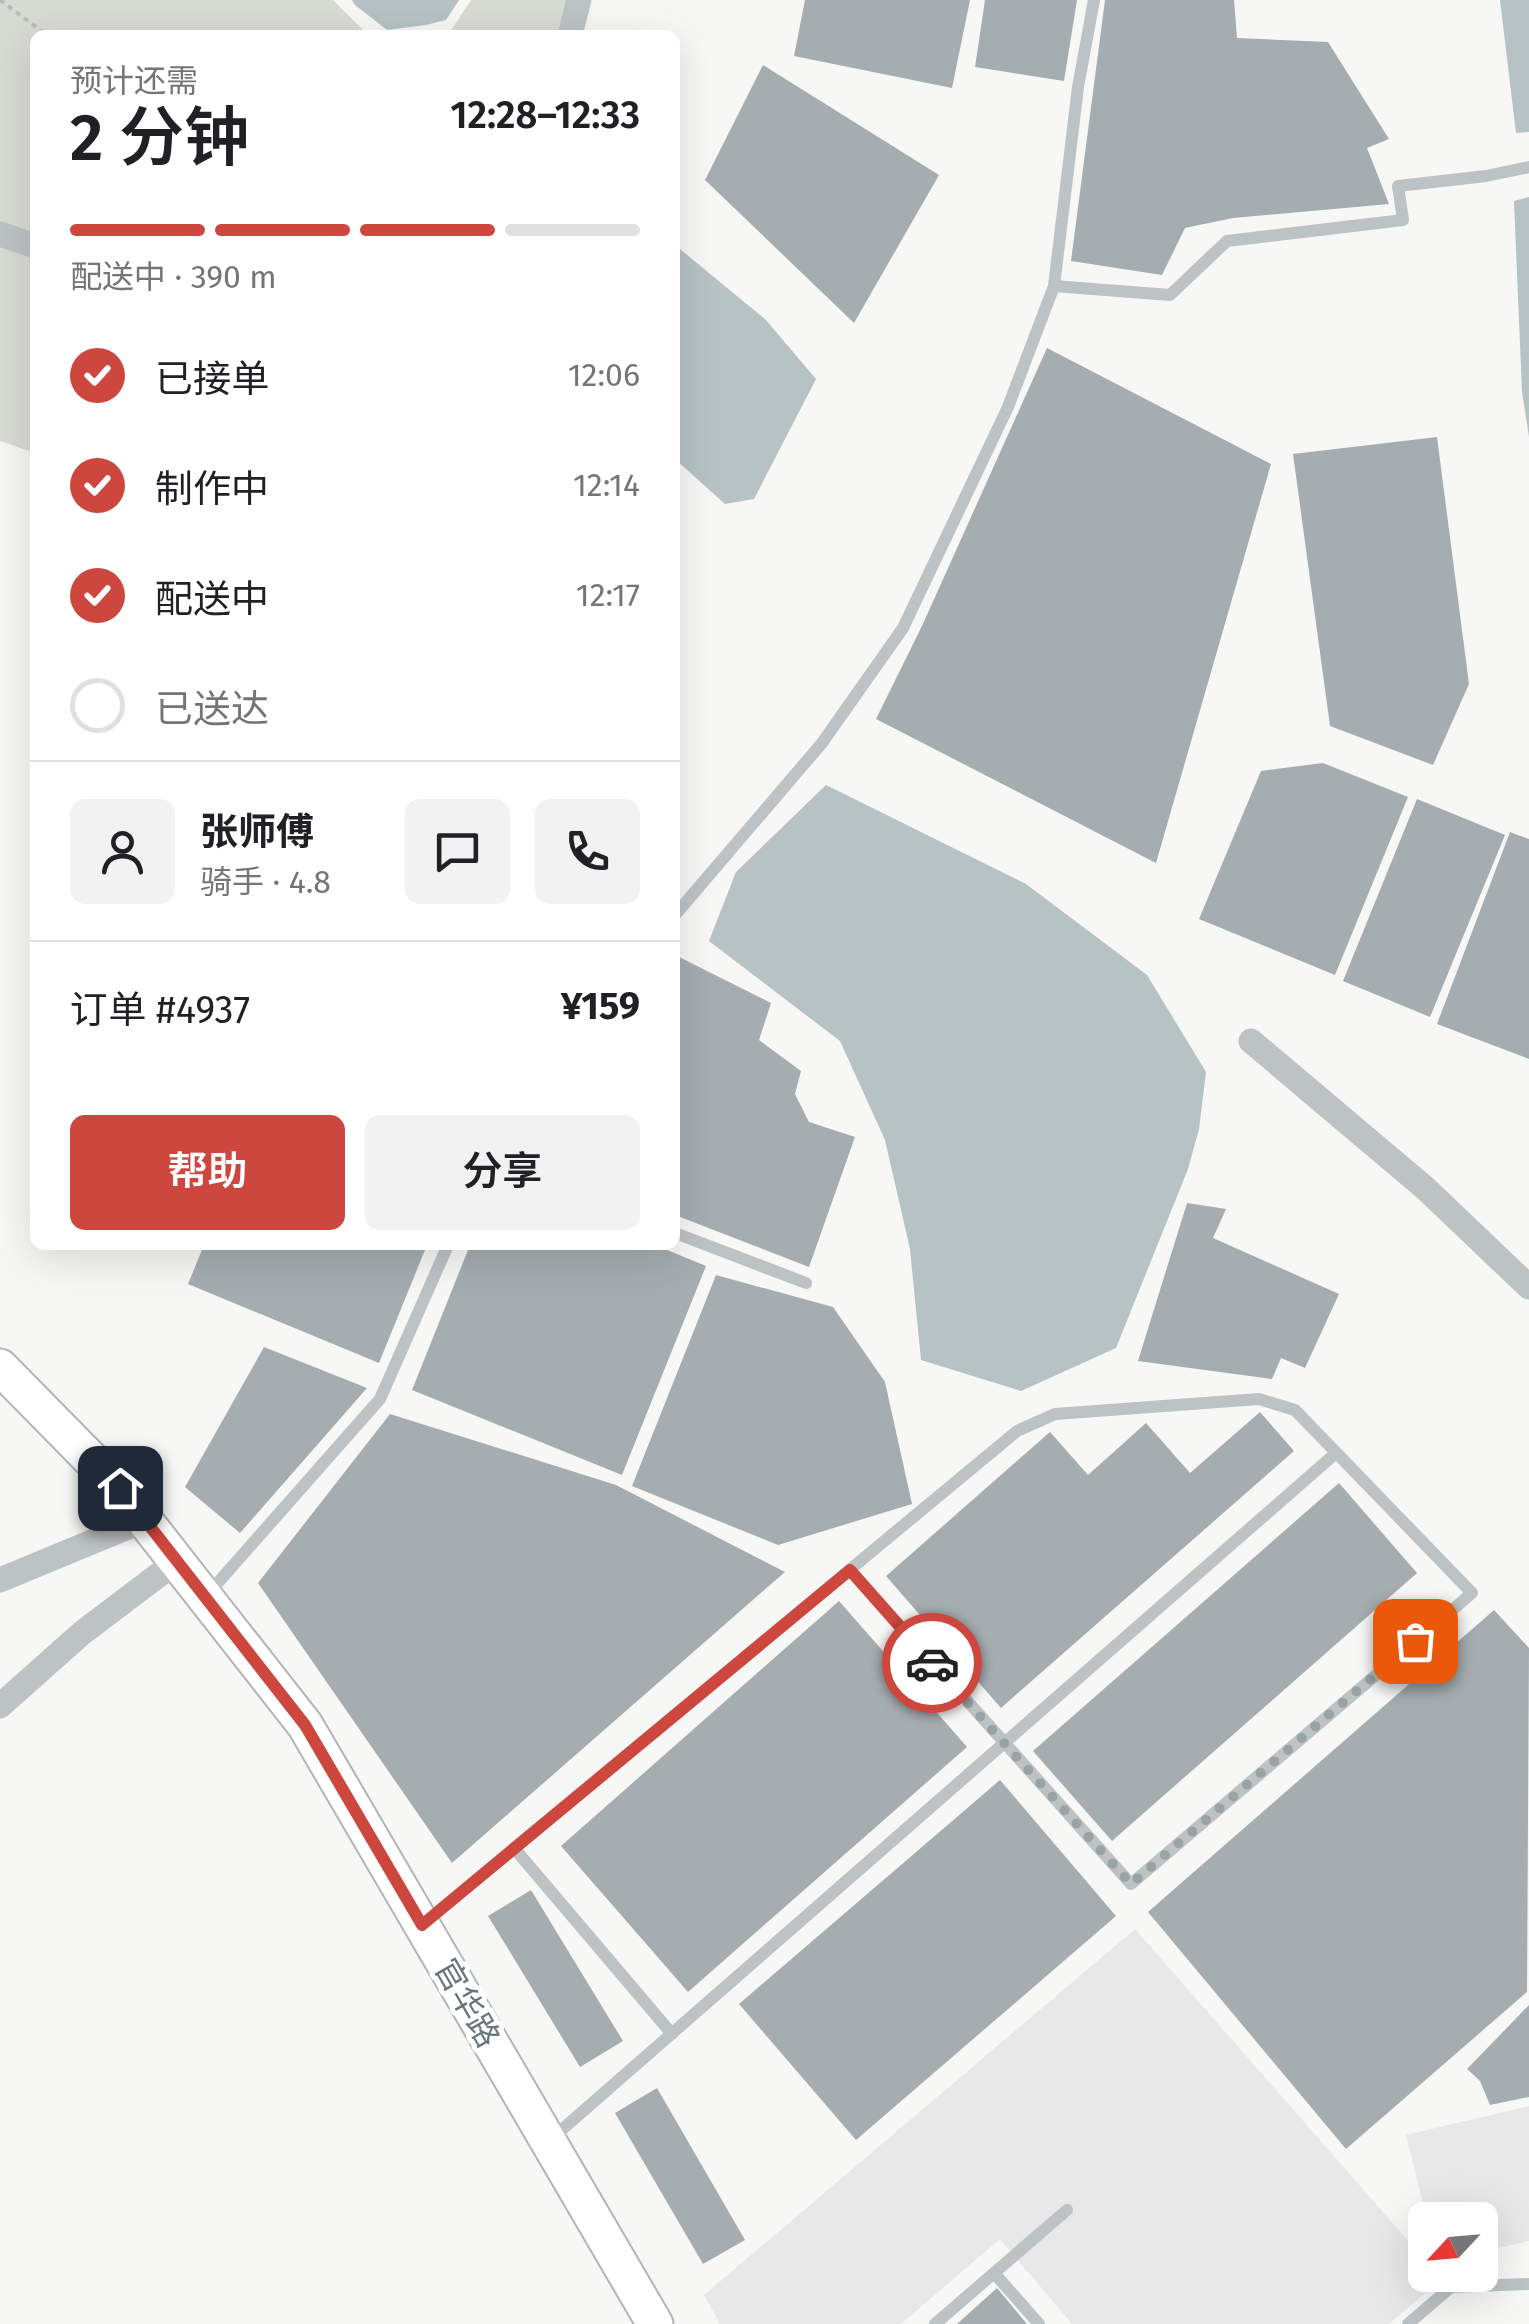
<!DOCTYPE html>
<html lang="zh">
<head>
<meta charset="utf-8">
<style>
  body { margin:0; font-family:"Fira Sans","Noto Sans SC",sans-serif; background:#f2f2f2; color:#202124; height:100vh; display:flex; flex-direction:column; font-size:38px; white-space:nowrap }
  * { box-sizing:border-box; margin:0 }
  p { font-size:32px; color:#757577 }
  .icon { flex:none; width:55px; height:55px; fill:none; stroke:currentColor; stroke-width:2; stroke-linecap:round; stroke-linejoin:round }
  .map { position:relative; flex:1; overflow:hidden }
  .panel { position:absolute; left:30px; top:30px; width:650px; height:1220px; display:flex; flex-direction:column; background:#fff; border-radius:15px; box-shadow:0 10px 40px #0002 }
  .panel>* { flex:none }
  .needle { width:65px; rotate:244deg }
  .controls { position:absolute; left:1408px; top:2202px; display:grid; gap:20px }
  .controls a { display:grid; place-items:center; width:90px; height:90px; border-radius:15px; background:#fff; box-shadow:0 10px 40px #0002; font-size:50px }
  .pin { position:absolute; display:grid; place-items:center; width:85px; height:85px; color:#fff; margin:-42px; border-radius:20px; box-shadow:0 5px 15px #0006 }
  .courier { position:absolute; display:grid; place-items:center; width:100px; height:100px; margin:-50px; border:8px solid #ce473e; border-radius:50%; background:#fff; color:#222; box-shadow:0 2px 12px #0007 }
  .head em { font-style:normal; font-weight:600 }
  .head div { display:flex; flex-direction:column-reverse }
  .head { display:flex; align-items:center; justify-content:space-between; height:170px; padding:0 40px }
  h1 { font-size:65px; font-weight:600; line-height:75px }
  .bar { display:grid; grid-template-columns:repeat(4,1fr); gap:15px 10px; align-content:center; height:120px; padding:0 40px }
  .bar i { height:12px; border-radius:8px; background:#e0e0e0 }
  .bar .current { background:#ce473e }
  .bar p { grid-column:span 4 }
  .line { display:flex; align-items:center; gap:25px; padding:0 40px; border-top:2px solid #e0e0e0 }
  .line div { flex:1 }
  .round { display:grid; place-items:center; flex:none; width:105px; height:105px; border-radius:15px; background:#f2f2f2 }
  ol { padding:0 40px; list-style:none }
  li { display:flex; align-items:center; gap:30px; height:110px }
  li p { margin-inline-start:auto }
  li .icon { padding:10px; border-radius:50%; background:#ce473e; color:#fff; stroke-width:4 }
  li:last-child { color:#757577 }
  li i { width:55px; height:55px; border:5px solid #e0e0e0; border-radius:50% }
  .action { display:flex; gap:20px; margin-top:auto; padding:20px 40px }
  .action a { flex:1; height:115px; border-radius:15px; background:#ce473e; color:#fff; font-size:40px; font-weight:600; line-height:115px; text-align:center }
  .action a+a { background:#f2f2f2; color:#202124 }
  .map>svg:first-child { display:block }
</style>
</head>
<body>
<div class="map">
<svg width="1529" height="2324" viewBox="0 0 1529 2324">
  <rect width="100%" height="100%" fill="#f7f7f5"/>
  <!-- built -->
  <path fill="#e8e8e8" d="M1135,1929l290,331v15h13l4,4 -53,45h-317l-72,-85 -99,85h-181l-16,-29z
    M1529,2106v135l-49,11v-32h-53l-21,-85z"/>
  <!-- green -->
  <path fill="#d8dbd4" d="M0,0h333l35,35h-333v418l-35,-12z
    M471,0h96l-8,35h-111z"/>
  <!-- water -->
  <path fill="#b6c2c4" d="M352,0h107l-13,20 -20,5 -39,5 -32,-25z
    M1500,0h29v132l-13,1z
    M1529,197v240l-7,-45 -8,-191z
    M675,245l90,74 51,60 -62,120 -29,5 -50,-45z
    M826,785l200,99 121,91 59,97 -7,57 -11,40 -72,179 -95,43 -100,-31 -11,-111 -25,-109 -45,-99 -131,-100 27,-69z"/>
  <!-- building -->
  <path fill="#a5adb1" d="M805,0h165l-18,88 -158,-32z
    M985,0h92l-13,81 -89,-14z
    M1105,0h129l3,38 91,4 61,97 -22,9 22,56 -156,14 -48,10 -23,47 -91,-14z
    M763,65l176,110 -85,148 -149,-143z
    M1047,348l224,116 -115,399 -280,-144 46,-93z
    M1437,437l32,247 -36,81 -103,-39 -37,-272z
    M1323,763l85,34 -73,178 -136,-56 62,-148z
    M1417,799l88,36 -75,182 -87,-36z
    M1510,832l19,7v220l-92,-35z
    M675,955l96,48 -12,37 42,31 -6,23 14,28 46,15 -46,130 -134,-52z
    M1187,1203l39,6 -13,29 126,56 -34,74 -24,-10 -9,21 -134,-18z
    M204,1245h223l-48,118 -191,-79z
    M470,1245h185l51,21 -84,209 -210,-85z
    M716,1275l117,32 52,75 27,122 -134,41 -146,-59z
    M264,1347l103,41 -127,145 -55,-46z
    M1260,1412l34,39 -293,257 -115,-132 164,-144 38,43 58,-52 44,50z
    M390,1414l226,71 169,87 -333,291 -194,-280z
    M1339,1483l78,90 -305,268 -79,-90z
    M839,1601l128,146 -279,245 -127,-146z
    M1494,1610l35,38 -2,344 -181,157 -198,-237z
    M1000,1780l116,136 -260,224 -117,-136z
    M531,1890l92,151 -43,26 -92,-151z
    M1529,2005v92l-39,8 -10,-24 -13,-12z
    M657,2088l88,152 -42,24 -88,-151z
    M997,2288l30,36h-70z"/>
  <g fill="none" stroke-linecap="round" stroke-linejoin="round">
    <defs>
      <path id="secondary" d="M0,1367l120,122 185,236 350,599"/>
    </defs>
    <!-- secondary casing -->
    <use href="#secondary" stroke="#afb6b9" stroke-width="39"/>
    <!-- path -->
    <path stroke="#b7bbbc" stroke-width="4" stroke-dasharray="5 5" stroke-linecap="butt" d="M0,0l47,35"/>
    <!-- lane -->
    <path stroke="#bdc2c4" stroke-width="12" d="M1054,286l24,-199 16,-87
      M675,915l147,-172 81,-115 105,-221 46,-121 116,9 57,-54 176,-21 -5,-34 88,-10 43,-9
      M675,1233l131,50
      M207,1595l173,-196 68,-154
      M514,1848l158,186
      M424,1923l593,-492 38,-17 204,-15 36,11 177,183 -341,291 -281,-314
      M550,2140l786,-687
      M994,2273l45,51
      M935,2324l132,-114
      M1408,2324l43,-37 78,-3"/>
    <!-- street -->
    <path stroke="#bdc2c4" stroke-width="25" d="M570,35l9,-35
      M0,234l35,12
      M1251,1041l174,147 104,99
      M0,1580l145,-60
      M0,1706l82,-73 95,-72"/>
    <!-- secondary -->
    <use href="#secondary" stroke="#fff" stroke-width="35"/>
  </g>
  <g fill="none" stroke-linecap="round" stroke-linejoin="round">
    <!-- done -->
    <path stroke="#99a3a6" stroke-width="10" stroke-dasharray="0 18" d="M932,1663l199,221 284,-243"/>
    <!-- route -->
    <path stroke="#ce473e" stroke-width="12" d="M120,1488l185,237 117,200 428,-355 82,93"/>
  </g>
  <g text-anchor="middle" stroke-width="10" stroke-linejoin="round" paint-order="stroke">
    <!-- street labels -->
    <g font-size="32" fill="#66767c" stroke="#fff">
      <text transform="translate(467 2003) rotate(60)" y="11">官华路</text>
    </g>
  </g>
</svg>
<div class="controls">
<a><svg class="needle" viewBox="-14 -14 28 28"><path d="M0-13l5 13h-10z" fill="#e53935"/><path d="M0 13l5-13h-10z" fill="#757577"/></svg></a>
</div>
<div class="pin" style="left:1415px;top:1641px;background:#ea580c"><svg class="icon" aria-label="bag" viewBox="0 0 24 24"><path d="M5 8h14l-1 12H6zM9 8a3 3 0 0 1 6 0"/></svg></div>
<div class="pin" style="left:120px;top:1488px;background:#1f2937"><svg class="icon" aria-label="home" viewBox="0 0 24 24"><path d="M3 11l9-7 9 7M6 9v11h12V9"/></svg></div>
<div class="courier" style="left:932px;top:1663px"><svg class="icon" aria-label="car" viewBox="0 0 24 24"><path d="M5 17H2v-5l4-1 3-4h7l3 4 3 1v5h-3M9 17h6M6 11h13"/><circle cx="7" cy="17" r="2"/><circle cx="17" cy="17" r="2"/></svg></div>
<section class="panel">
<div class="head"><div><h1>2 分钟</h1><p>预计还需</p></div><em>12:28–12:33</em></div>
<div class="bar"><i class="current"></i><i class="current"></i><i class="current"></i><i></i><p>配送中 · 390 m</p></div>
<ol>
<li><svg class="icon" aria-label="check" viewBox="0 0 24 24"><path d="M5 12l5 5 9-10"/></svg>已接单<p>12:06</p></li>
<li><svg class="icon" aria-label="check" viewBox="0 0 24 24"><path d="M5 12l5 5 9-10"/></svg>制作中<p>12:14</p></li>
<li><svg class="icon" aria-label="check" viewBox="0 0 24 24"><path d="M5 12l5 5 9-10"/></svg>配送中<p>12:17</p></li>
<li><i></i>已送达</li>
</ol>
<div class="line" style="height:180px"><a class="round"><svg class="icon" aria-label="person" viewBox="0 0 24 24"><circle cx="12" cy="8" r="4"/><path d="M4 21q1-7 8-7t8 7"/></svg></a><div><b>张师傅</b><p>骑手 · 4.8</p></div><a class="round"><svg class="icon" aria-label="chat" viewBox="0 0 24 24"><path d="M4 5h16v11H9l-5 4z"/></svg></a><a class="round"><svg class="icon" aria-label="phone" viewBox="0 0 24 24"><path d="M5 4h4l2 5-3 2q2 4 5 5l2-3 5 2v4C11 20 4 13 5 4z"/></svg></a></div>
<div class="line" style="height:130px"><div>订单 #4937</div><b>¥159</b></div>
<div class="action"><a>帮助</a><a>分享</a></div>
</section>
</div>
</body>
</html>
